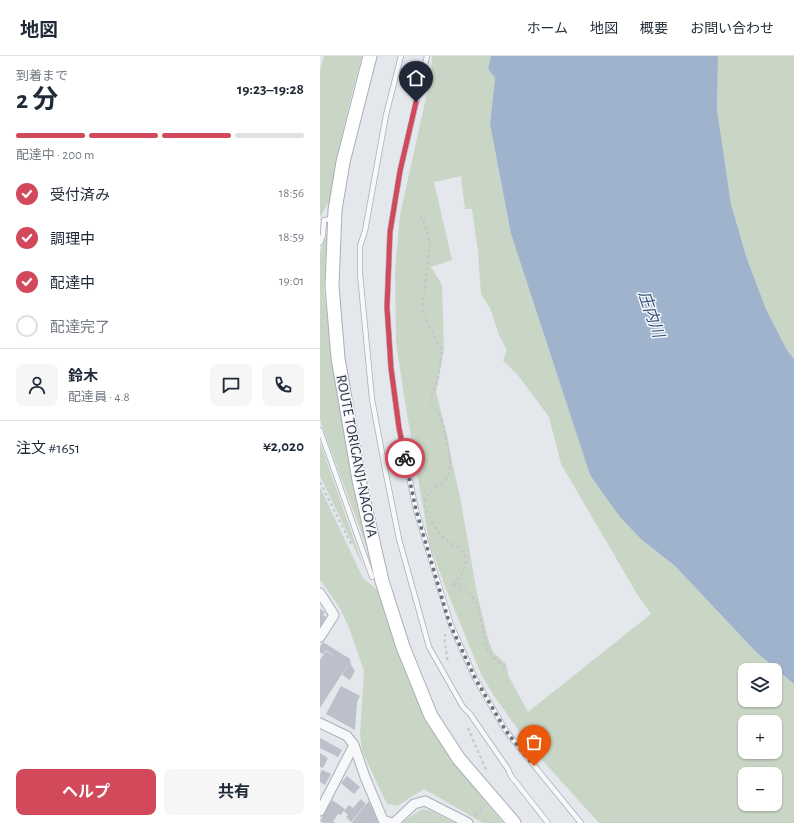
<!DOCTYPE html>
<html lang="ja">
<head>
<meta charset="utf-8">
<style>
  body { margin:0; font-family:"Alegreya Sans","Noto Sans JP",sans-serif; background:#f6f6f7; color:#1f2937; height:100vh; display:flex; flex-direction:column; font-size:15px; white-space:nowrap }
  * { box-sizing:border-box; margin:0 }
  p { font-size:13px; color:#747a83 }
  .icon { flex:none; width:22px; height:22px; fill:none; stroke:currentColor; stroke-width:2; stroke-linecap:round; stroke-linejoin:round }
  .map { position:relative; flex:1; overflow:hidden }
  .side { display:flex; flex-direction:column; background:#fff; width:320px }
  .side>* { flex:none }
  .tools { position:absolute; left:418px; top:607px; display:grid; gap:8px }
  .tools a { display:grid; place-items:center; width:44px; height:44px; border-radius:8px; background:#fff; box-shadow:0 1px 3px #0004; font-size:20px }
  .pin { position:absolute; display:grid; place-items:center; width:34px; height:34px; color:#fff; margin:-41px -17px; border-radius:50% 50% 50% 0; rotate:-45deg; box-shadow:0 0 4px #0007 }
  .pin .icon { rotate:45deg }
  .courier { position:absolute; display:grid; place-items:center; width:40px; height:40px; margin:-20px; border:3px solid #d1495b; border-radius:50%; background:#fff; color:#222; box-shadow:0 1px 5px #0007 }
  .headline em { font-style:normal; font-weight:700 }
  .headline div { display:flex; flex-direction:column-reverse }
  .headline { display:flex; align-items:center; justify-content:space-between; height:68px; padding:0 16px }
  h1 { font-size:26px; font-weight:700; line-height:30px }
  .bar { display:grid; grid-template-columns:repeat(4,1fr); gap:6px 4px; align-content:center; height:48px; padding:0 16px }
  .bar i { height:5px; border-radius:3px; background:#e0e1e3 }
  .bar .active { background:#d1495b }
  .bar p { grid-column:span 4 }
  .line { display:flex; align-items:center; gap:10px; padding:0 16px; border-top:1px solid #e0e1e3 }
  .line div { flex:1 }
  .round { display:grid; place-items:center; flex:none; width:42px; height:42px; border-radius:8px; background:#f6f6f7 }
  ol { padding:0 16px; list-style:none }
  li { display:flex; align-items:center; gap:12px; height:44px }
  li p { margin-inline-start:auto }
  li .icon { padding:4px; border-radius:50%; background:#d1495b; color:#fff; stroke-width:4 }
  li:last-child { color:#747a83 }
  li i { width:22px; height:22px; border:2px solid #e0e1e3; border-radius:50% }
  .button { display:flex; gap:8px; margin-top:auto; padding:8px 16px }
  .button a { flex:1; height:46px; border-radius:8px; background:#d1495b; color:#fff; font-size:16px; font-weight:700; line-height:46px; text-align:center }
  .button a+a { background:#f6f6f7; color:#1f2937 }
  header { display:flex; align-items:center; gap:24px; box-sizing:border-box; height:56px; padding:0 20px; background:#fff; border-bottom:1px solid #e0e1e3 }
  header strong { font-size:19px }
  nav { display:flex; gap:22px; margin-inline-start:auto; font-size:14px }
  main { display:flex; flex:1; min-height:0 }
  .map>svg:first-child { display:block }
</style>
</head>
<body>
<header>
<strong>地図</strong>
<nav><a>ホーム</a><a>地図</a><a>概要</a><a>お問い合わせ</a></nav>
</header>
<main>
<section class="side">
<div class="headline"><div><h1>2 分</h1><p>到着まで</p></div><em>19:23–19:28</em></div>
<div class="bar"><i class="active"></i><i class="active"></i><i class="active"></i><i></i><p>配達中 · 200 m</p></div>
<ol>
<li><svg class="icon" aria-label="check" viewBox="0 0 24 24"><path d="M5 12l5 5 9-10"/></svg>受付済み<p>18:56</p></li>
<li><svg class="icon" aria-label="check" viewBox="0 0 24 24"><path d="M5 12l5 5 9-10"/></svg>調理中<p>18:59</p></li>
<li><svg class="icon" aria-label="check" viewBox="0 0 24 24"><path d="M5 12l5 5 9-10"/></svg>配達中<p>19:01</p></li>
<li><i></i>配達完了</li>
</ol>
<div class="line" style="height:72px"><a class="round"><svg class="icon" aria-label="person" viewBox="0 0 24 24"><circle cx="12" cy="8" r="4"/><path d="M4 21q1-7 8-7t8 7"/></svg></a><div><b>鈴木</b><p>配達員 · 4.8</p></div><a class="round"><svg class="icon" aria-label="chat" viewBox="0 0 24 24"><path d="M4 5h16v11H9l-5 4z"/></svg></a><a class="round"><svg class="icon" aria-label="phone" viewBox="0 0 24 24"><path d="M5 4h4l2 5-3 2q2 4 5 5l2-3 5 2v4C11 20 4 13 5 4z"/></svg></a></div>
<div class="line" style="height:52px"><div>注文 #1651</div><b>¥2,020</b></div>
<div class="button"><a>ヘルプ</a><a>共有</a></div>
</section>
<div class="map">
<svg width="474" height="767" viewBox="0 0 474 767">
  <rect width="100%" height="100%" fill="#e4e7ec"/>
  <!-- green -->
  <path fill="#c9d6c5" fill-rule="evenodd" d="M4,0h38l-13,49 -13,57 -6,38 -10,17v-146z
    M112,0h59l-3,13 7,9 -5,46 21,110 79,241 52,65 33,26 81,86 38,32v139h-195l-67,-74 -38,-53 -13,-22 -37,-90 -15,-42 -24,-140 -9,-60 -1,-72 5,-55 31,-140zM141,120l4,33h7l6,43 3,42 9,14 9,27 8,15 -4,11 14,13 32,43 12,47 76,130 14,20 -123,98 -20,-37 -2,-11 -13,-12 -5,-13 -11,-46 -17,-96 -7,-30 -6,-32 -11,-43 8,-42 -2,-65 -11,-18 21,-7 -18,-78zM425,614h30v30h-30zM425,666h30v30h-30zM425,718h30v30h-30z
    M398,0h76v303l-7,-9 -21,-41 -19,-50 -16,-55 -14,-95z
    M7,178l-3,57 8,63 27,155 14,56 -53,-145v-168z
    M0,386l44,126 -44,-92z
    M0,431l43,91 17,14 66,158 38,50 19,23h-20l-59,-34 -27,17 -10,-2 -25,-53 -2,-17 4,-63 -16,-46 -10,-20 -18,-25z
    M102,753l9,2 24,12h-54z"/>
  <!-- water -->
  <path fill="#9fb4cc" d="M171,0h227l-1,53 14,95 16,55 19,50 21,41 7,9v325l-38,-32 -81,-86 -33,-26 -22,-23 -30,-42 -79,-241 -21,-110 5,-46 -7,-9z"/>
  <!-- building -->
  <path fill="#bbc0ca" d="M0,553l5,3 -2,3 3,2 -6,10z
    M3,586l27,17 1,6 4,6 -5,9 -8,-5 7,-12 -29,45v-48l6,-9 9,6 -9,-7 -3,4 -3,-2v-5z
    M21,630l19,10 -3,6 -2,28 -29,-16z
    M0,682l22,12 -4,7 -18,-9z
    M0,697l8,5 -5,10 -3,-1z
    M2,714l9,4 -6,11 -5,-3v-8z
    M27,720l13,11 -6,7 -13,-11z
    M41,743l5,5 -15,18 -5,-5 2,-2 -4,-4 5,-6 4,3z
    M12,744l13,9 -4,6 -3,-1 -5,8 3,1h-12l-4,-2z
    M49,745l10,22h-26l-1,-1z"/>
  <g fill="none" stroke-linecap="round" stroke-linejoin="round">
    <defs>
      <path id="lane" d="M81,0l-15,59 -21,116 -5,15v28l12,125 13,70 14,70 30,108 34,60 7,7 38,55 3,7 37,47
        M107,0l-27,115 -10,61 -3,75 4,61 8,60 17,82 35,115 24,53 31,53 75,92
        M0,187l3,-8 1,-15 9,-1
        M0,374l52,147"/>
      <path id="street" d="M0,537l14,22 -14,22
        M0,667l27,13 7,9 11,32 18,43 9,3
        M0,755l34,-66
        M74,767l20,-19 11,-3 43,22"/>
      <path id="secondary" d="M50,0l-27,106 -8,48 -3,76 6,72 21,122 23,101 21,66 28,69 28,43 55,64"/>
    </defs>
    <!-- lane casing -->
    <use href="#lane" stroke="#a9aeb7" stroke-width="6"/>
    <!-- street casing -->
    <use href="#street" stroke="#a9aeb7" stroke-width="11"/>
    <!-- secondary casing -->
    <use href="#secondary" stroke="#a9aeb7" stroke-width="15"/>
    <!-- path -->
    <path stroke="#c2c5cb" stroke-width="2" stroke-dasharray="3 3" stroke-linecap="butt" d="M101,159l6,14 3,14 -8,69 20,39 -4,27 -8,23c3,5 7,10 10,15 4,10 13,47 9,57 -5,14 -27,17 -24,33 2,9 10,22 16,29 10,12 31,14 23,34 -3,8 -6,12 -13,16
      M0,426l31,62
      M132,529c12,0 21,10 26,21l8,41 7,10 14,13
      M126,578l-2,3 4,26
      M148,672l18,42
      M155,759l9,-7"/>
    <!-- lane -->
    <use href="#lane" stroke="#f7f8fa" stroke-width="4.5"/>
    <!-- street -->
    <use href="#street" stroke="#f7f8fa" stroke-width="9"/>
    <!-- secondary -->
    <use href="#secondary" stroke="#fff" stroke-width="13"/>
  </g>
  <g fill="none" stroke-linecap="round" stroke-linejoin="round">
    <!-- done -->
    <path stroke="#6c737f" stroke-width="4" stroke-dasharray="0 7.2" d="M85,402l11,52 33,112 26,56 31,53 28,35"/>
    <!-- route -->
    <path stroke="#d1495b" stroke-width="5" d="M85,402l-6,-30 -8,-60 -4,-61 3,-75 10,-61 16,-69"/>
  </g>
  <g text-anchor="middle" stroke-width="3" stroke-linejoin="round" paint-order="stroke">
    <!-- street labels -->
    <g font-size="15" fill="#2b3445" stroke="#f4f6f9">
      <text transform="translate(37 400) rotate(79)" y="5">ROUTE TORIGANJI-NAGOYA</text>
    </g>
    <!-- water labels -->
    <g font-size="16" font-style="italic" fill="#34527a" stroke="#f4f6f9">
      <text transform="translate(332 258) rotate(71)" y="6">庄内川</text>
    </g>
  </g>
</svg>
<div class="tools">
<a><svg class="icon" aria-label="layers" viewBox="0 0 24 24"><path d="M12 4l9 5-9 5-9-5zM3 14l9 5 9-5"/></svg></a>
<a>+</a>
<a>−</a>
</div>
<div class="pin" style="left:214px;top:710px;background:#ea580c"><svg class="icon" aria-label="bag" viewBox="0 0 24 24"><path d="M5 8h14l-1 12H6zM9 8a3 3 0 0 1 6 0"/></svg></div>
<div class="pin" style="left:96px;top:46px;background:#1f2937"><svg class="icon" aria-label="home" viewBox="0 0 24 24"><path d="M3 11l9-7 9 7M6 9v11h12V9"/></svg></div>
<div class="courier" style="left:85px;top:402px"><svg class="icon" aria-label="bike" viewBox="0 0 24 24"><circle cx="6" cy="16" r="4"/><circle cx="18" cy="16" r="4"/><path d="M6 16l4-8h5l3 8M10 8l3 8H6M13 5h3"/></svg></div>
</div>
</main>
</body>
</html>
